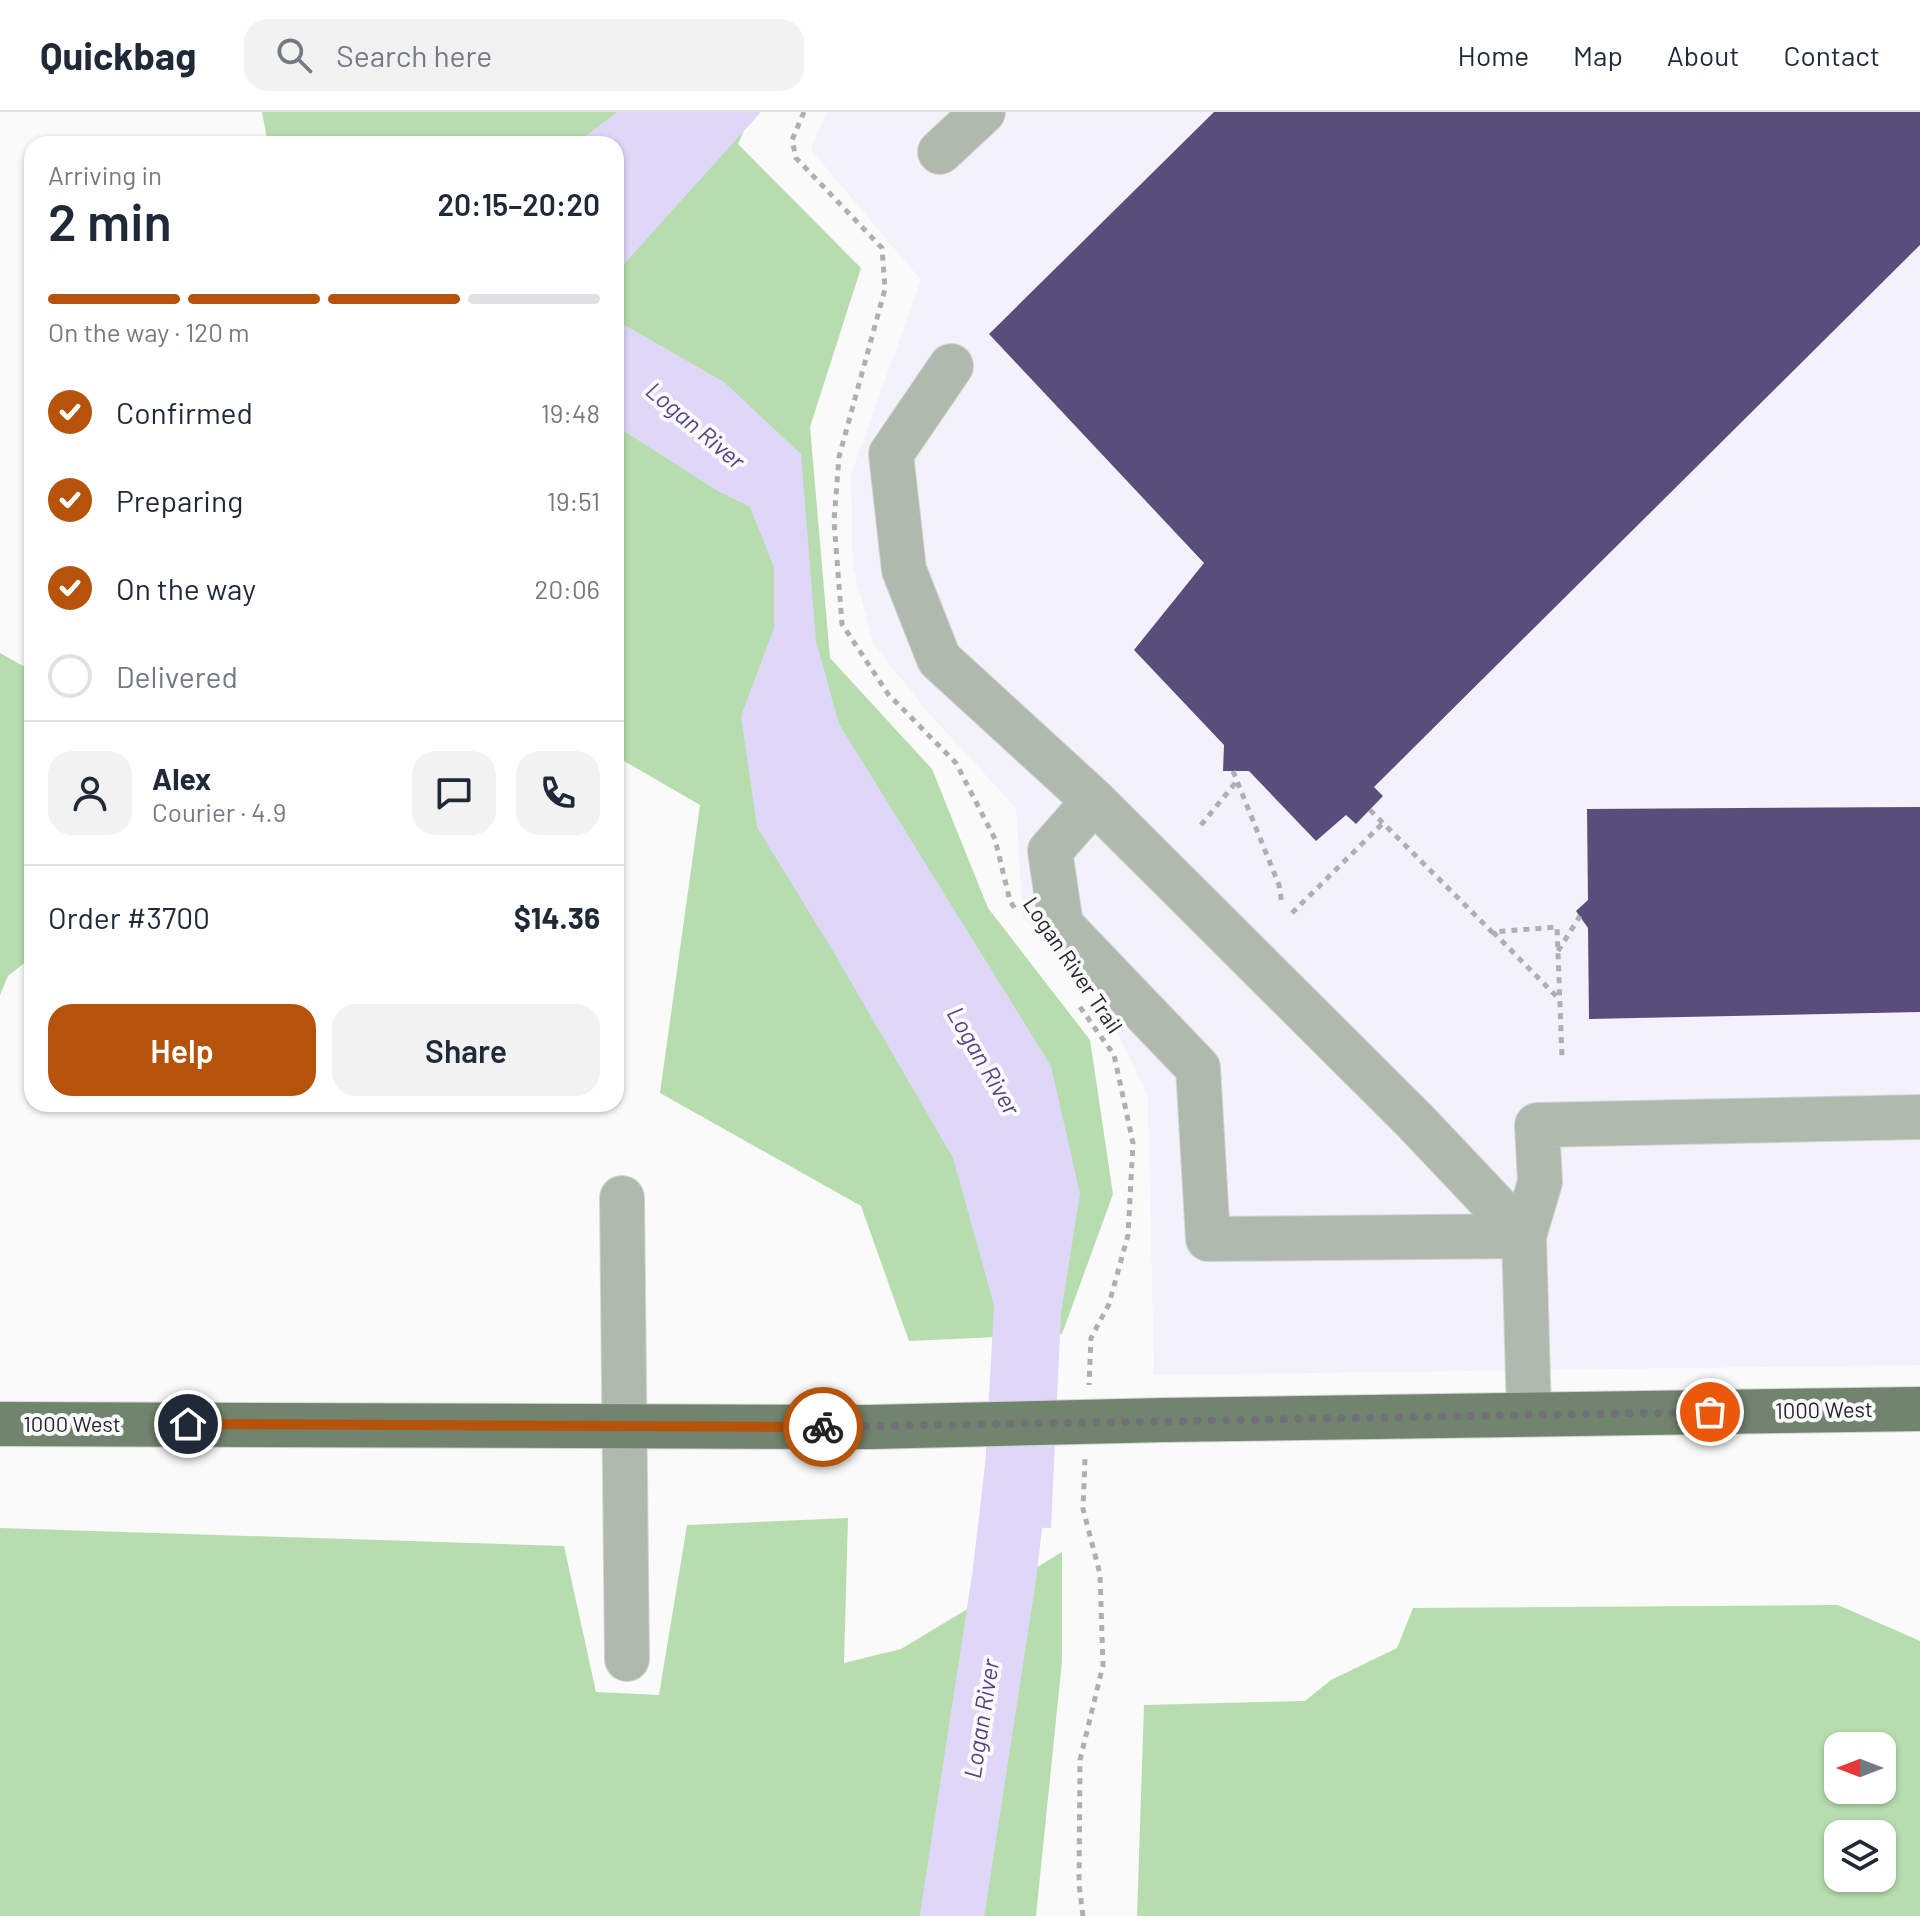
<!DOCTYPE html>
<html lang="en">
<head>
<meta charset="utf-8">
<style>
  body { margin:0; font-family:Barlow,sans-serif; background:#f2f2f3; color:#1f2937; height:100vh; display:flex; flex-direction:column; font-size:30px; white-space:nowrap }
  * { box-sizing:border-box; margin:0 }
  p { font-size:26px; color:#747a83 }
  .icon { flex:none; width:44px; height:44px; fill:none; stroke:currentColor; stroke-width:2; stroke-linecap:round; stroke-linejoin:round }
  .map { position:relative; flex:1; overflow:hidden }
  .details { position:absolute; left:24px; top:24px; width:600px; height:976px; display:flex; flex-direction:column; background:#fff; border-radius:24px; box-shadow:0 2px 6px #0004 }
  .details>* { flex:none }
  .needle { width:52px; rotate:270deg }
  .fabs { position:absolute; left:1824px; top:1620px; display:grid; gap:16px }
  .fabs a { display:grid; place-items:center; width:72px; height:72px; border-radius:16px; background:#fff; box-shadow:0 2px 6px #0004; font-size:40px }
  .pin { position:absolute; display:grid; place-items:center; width:68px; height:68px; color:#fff; margin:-34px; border:4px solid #fff; border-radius:50%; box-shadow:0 2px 8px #0007 }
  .courier { position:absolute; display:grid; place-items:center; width:80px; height:80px; margin:-40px; border:6px solid #b45309; border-radius:50%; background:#fff; color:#222; box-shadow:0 2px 10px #0007 }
  .head em { font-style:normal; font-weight:600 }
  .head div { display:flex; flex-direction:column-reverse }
  .head { display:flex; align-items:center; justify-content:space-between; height:136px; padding:0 24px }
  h1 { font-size:52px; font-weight:600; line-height:60px }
  .bar { display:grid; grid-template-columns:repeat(4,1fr); gap:12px 8px; align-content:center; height:96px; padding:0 24px }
  .bar i { height:10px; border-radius:6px; background:#e0e1e3 }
  .bar .selected { background:#b45309 }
  .bar p { grid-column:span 4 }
  .line { display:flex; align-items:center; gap:20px; padding:0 24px; border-top:2px solid #e0e1e3 }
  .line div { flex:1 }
  .round { display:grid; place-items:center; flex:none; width:84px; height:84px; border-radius:24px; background:#f2f2f3 }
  ol { padding:0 24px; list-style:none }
  li { display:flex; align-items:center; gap:24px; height:88px }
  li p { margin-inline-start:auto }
  li .icon { padding:8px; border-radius:50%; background:#b45309; color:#fff; stroke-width:4 }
  li:last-child { color:#747a83 }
  li i { width:44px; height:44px; border:4px solid #e0e1e3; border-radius:50% }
  .cta { display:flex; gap:16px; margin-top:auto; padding:16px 24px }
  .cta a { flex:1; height:92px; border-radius:24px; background:#b45309; color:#fff; font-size:32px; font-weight:600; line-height:92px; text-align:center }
  .cta a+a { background:#f2f2f3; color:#1f2937 }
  header { display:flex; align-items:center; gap:48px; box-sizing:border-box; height:112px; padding:0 40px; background:#fff; border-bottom:2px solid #e0e1e3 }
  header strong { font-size:38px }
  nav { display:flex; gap:44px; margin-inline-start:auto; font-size:28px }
  .search { width:560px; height:72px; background:#f2f2f3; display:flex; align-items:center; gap:20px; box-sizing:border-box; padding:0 28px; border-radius:24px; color:#747a83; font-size:30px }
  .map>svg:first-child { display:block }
</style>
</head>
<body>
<header>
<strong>Quickbag</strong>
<div class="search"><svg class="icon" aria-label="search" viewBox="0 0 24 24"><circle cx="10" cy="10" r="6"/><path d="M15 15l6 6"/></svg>Search here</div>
<nav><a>Home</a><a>Map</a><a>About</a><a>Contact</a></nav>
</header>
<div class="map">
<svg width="1920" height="1804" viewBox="0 0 1920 1804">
  <rect width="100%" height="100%" fill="#fafafa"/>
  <!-- built -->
  <path fill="#f3f1fa" d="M826,0h1094v1253l-766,10 -6,-280 -46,-94 -79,-84 -7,-109 -92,-100 -51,-65 -20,-75 -2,-94 70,-194 -110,-130z"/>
  <!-- green -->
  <path fill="#b7ddae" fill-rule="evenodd" d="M262,0h490l-14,32 123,124 -51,159 20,231 102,111 56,139 102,132 23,154 -51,140 -153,7 -48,-135 -201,-113 40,-288 -76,-44 -8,-27v-590h-348z
    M0,541l32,18v286l-24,19 -8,19z
    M848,1406l-4,145 57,-14 161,-97v109l-26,255h-1036v-388l564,18 32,146 63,3 28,-170z
    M1838,1493l82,36v275h-783l7,-211 161,-4 26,-21 66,-32 16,-40zM1838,1634h44v44h-44zM1838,1722h44v44h-44z"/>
  <!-- water -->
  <path fill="#ded7f8" d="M617,0h144l-145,161v-129h-41z
    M616,208l108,62 77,72 15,187 23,83 212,342 29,128 -19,119 -10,215 -69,-2 12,-221 -41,-147 -120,-207 -76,-124 -16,-111 33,-88v-61l-24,-60 -34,-17 -100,-64z"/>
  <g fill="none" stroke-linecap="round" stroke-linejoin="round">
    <!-- river -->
    <path stroke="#ded7f8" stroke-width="64" d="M952,1804l52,-338 16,-137"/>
  </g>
  <!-- building -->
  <path fill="#594d7c" d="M1214,0h706v133l-546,542 9,9 -27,28 -10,-9 -30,26 -67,-70h-26l1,-26 -90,-95 70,-87 -215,-229z
    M1920,695v205l-331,7 -1,-91 -12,-17 12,-11 -1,-91z"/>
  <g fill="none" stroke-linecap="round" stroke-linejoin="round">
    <defs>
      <path id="minor" d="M940,40l43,-40
        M951,254l-60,88 13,116 35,89 155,142 321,320 109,115
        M1094,689l-44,50 11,74 137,143 10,171 316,-3
        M622,1086l5,461
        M1529,1302l-5,-178 16,-54 -3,-57 383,-8"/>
      <path id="major" d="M1164,1308l756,-11
        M0,1312l870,3"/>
    </defs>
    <!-- minor casing -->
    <use href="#minor" stroke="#d4d3d6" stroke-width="46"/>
    <!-- major casing -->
    <use href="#major" stroke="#d4d3d6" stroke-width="46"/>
    <!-- path -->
    <path stroke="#afaeb2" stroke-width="5" stroke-dasharray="6 6" stroke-linecap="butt" d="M804,0l-12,28 4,18 86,90 3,41 -46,168 -5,64 8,103 46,70 68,69 39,76 15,62 7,11
      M1233,659l46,114 3,19
      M1370,698l122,122 65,-5 5,130
      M1201,713l36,-44
      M1292,801l91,-90
      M1493,820l66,67
      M1558,839l22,-35
      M1080,895l34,48 19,88 -5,92 -19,69 -18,34 -2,47
      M1083,1804l-4,-32 1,-124 23,-95 -3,-91 -17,-65 2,-50"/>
    <!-- minor -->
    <use href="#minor" stroke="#afbaad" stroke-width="44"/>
    <!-- major -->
    <use href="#major" stroke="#71846d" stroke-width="44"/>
    <defs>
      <path id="major-bridge" d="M870,1315l294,-7"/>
    </defs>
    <!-- major-bridge casing -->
    <use href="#major-bridge" stroke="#d4d3d6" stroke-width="46" stroke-linecap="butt"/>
    <!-- major-bridge -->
    <use href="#major-bridge" stroke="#71846d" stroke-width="44"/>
  </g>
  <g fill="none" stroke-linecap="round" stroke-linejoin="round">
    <!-- done -->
    <path stroke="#716f77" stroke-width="8" stroke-dasharray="0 14.4" d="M823,1315l887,-15"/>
    <!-- route -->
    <path stroke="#b45309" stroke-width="10" d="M188,1312l635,3"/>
  </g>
  <g text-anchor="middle" stroke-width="8" stroke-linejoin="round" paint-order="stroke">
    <!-- street labels -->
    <g font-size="22" fill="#272431" stroke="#fafafa">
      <text transform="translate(1073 853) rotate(56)" y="8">Logan River Trail</text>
      <text transform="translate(1824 1298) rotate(-1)" y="8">1000 West</text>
      <text x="72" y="1320">1000 West</text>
    </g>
    <!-- water labels -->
    <g font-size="24" font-style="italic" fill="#554284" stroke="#fafafa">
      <text transform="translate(695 314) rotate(40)" y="8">Logan River</text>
      <text transform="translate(983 949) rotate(60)" y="8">Logan River</text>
      <text transform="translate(982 1607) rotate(-81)" y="8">Logan River</text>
    </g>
  </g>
</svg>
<div class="fabs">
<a><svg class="needle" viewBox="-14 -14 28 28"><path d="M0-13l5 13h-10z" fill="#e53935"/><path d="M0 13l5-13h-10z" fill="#747a83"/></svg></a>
<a><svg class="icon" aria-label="layers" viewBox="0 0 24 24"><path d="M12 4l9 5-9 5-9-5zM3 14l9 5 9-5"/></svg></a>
</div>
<div class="pin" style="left:1710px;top:1300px;background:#ea580c"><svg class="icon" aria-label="bag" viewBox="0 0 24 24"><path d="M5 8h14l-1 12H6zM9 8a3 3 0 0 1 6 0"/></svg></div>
<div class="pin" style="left:188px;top:1312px;background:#1f2937"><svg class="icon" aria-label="home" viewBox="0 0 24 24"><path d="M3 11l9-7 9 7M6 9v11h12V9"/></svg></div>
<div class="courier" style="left:823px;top:1315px"><svg class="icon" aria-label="bike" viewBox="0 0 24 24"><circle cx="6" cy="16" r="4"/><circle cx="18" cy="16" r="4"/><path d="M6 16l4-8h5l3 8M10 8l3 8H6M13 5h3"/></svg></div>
<section class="details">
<div class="head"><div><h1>2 min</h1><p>Arriving in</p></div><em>20:15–20:20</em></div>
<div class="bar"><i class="selected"></i><i class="selected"></i><i class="selected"></i><i></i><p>On the way · 120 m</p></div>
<ol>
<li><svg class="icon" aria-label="check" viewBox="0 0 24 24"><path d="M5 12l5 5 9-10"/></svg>Confirmed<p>19:48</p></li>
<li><svg class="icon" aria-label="check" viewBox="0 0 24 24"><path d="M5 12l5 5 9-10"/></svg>Preparing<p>19:51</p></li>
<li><svg class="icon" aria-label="check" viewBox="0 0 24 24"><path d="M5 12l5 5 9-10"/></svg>On the way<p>20:06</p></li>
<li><i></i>Delivered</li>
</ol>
<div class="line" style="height:144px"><a class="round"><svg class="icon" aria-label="person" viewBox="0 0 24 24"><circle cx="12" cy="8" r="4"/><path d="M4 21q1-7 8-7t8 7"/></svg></a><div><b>Alex</b><p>Courier · 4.9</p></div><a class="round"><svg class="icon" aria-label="chat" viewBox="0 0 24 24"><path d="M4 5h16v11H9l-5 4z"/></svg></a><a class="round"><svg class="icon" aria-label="phone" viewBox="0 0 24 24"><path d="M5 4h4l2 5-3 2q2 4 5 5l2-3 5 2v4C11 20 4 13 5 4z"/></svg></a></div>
<div class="line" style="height:104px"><div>Order #3700</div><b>$14.36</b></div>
<div class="cta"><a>Help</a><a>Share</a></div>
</section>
</div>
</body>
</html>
